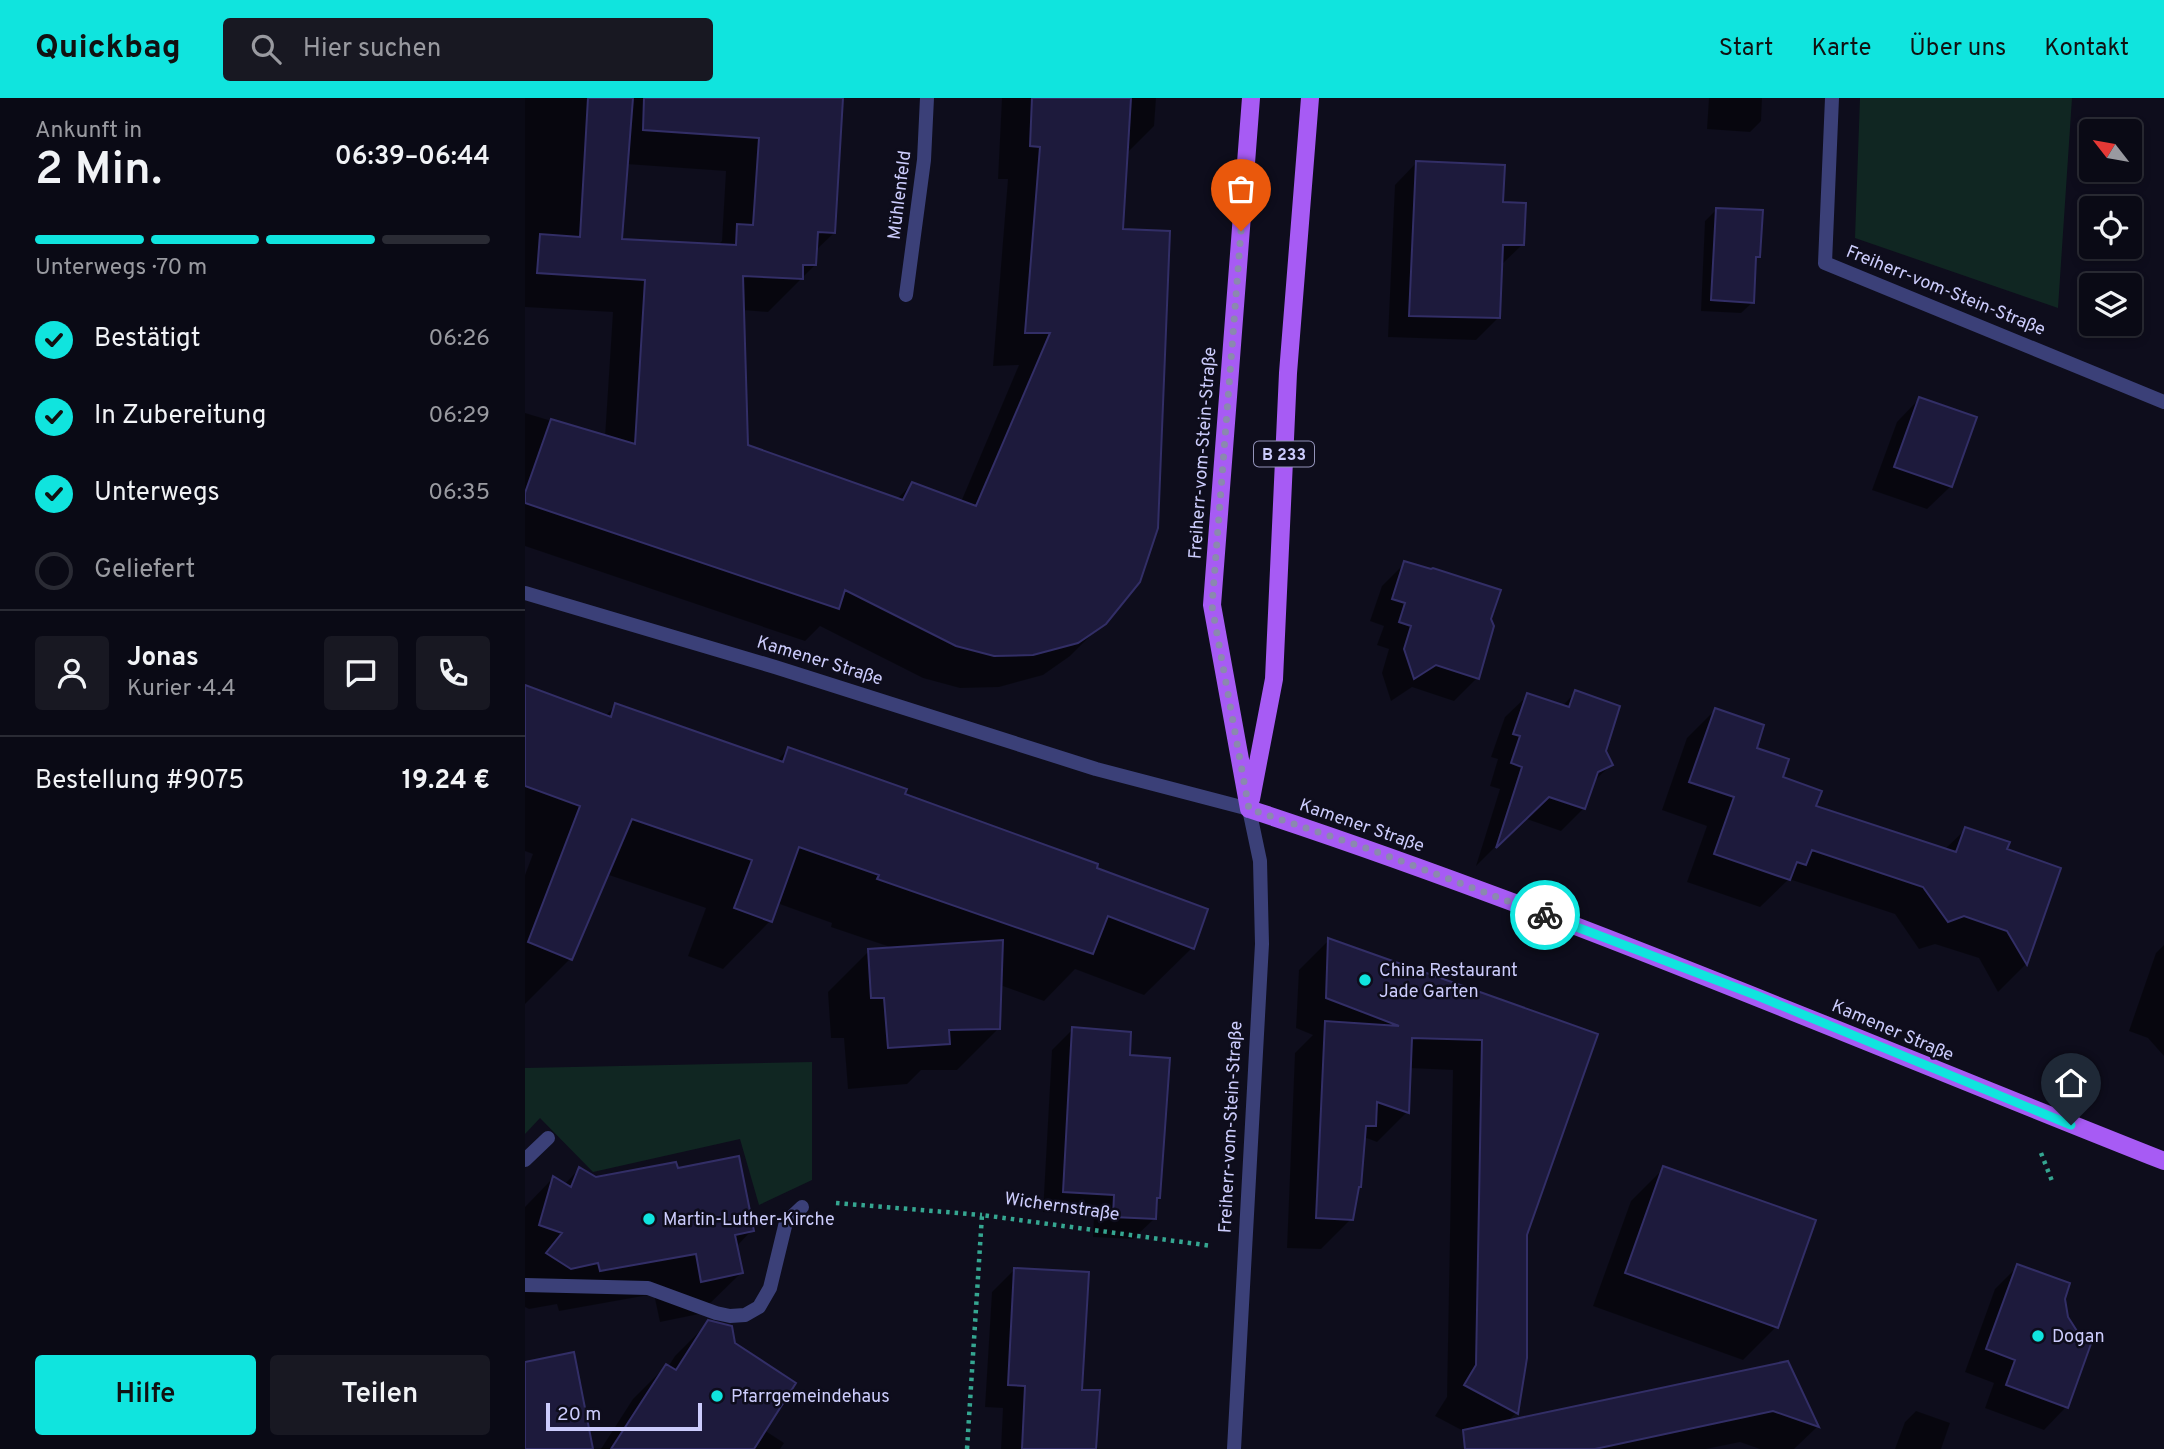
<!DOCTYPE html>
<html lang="de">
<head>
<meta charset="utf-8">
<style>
  body { margin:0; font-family:Overpass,sans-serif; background:#181822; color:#f1f3f6; height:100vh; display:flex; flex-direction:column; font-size:26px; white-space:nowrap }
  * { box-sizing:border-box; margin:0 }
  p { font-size:23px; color:#999aa0 }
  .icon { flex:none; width:38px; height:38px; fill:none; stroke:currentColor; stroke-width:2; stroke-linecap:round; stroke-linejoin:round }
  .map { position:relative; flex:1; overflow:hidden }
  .panel { display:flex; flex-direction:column; background:#0a0a15; width:525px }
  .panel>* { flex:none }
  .needle { width:46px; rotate:301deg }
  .fabs { position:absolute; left:1554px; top:21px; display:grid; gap:14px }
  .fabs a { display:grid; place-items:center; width:63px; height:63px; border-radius:7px; background:#0a0a15; box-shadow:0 4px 10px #0003,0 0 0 2px #2a2b34; font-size:35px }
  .scale { position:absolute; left:21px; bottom:18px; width:156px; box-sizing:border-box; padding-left:7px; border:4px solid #ccccfc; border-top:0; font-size:19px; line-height:24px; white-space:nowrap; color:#ccccfc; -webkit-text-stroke:5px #0e0d1c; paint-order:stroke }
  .pin { position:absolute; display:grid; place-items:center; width:60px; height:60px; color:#fff; margin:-72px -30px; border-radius:50% 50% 50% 0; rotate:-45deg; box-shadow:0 0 7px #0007 }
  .pin .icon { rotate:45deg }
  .courier { position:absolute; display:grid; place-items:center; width:70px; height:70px; margin:-35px; border:5px solid #10e4de; border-radius:50%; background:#fff; color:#222; box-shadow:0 2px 9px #0007 }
  .head em { font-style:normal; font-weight:600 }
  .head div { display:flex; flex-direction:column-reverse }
  .head { display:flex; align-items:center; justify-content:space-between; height:119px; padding:0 35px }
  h1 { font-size:46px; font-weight:600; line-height:52px }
  .bar { display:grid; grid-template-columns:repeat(4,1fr); gap:10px 7px; align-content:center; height:84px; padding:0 35px }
  .bar i { height:9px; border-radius:5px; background:#2a2b34 }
  .bar .selected { background:#10e4de }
  .bar p { grid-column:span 4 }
  .line { display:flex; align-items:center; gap:18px; padding:0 35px; border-top:2px solid #2a2b34 }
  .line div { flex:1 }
  .round { display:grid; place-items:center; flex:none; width:74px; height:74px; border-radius:7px; background:#181822 }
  ol { padding:0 35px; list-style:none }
  li { display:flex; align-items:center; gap:21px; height:77px }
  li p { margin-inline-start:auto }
  li .icon { padding:7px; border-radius:50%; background:#10e4de; color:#111; stroke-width:4 }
  li:last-child { color:#999aa0 }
  li i { width:38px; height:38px; border:4px solid #2a2b34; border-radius:50% }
  .primary-button { display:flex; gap:14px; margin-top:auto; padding:14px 35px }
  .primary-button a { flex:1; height:80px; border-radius:7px; background:#10e4de; color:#111; font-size:28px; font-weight:600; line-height:80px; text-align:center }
  .primary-button a+a { background:#181822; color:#f1f3f6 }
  header { display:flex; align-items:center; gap:42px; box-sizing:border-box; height:98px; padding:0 35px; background:#10e4de; color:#111 }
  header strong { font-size:33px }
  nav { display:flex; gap:38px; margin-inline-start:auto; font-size:24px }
  .search { width:490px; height:63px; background:#181822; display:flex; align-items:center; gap:18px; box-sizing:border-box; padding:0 24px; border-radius:7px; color:#999aa0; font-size:26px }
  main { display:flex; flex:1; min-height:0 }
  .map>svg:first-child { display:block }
</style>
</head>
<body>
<header>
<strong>Quickbag</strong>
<div class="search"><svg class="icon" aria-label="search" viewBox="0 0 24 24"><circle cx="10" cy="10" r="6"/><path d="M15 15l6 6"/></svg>Hier suchen</div>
<nav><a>Start</a><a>Karte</a><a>Über uns</a><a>Kontakt</a></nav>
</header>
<main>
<section class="panel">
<div class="head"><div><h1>2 Min.</h1><p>Ankunft in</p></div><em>06:39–06:44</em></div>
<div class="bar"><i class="selected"></i><i class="selected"></i><i class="selected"></i><i></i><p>Unterwegs · 70 m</p></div>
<ol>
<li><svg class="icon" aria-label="check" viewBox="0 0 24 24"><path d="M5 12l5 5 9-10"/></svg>Bestätigt<p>06:26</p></li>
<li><svg class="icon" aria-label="check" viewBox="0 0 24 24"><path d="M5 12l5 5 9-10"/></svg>In Zubereitung<p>06:29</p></li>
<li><svg class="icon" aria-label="check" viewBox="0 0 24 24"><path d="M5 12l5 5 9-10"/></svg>Unterwegs<p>06:35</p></li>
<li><i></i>Geliefert</li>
</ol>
<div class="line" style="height:126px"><a class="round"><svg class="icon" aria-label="person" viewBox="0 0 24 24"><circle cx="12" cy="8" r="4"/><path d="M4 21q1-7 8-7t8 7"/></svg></a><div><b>Jonas</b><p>Kurier · 4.4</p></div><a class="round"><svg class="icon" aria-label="chat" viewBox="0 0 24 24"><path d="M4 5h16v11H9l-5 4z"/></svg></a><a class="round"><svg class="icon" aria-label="phone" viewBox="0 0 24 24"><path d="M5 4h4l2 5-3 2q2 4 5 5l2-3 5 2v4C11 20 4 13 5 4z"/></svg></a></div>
<div class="line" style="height:91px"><div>Bestellung #9075</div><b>19.24 €</b></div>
<div class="primary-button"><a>Hilfe</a><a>Teilen</a></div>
</section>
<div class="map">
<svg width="1639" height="1351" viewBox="0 0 1639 1351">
  <rect width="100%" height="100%" fill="#0e0d1c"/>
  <!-- green -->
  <path fill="#102622" d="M1335,0h212l-14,210 -203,-70z
    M287,964v118l-53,25 -19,-66 -147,33 -53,-54 -15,16v-66z"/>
  <!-- shadow -->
  <path fill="#0007" fill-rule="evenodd" d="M0,0h317l-8,135 -19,18v14l-47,47 -25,-2 3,136 150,54 16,-16 49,18 58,-137 -26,1 15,-187h-10l4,-81h154l-2,28 -28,28 -22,468 -34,34 -27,19 -44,12 -39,1 -37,-10 -103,-52 -15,15 -280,-95v-133l80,24 8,-125 -88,-5zM101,66l100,7 -4,70 -5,5 -96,-5z
    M1184,0h53l-1,23 -11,11 -43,-3z
    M892,64l85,41 20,42 -22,21 -2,52 -22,22 -88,-3 7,-152z
    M1191,112l43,46 -5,4 -1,42 -12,11 -40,-2 4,-90z
    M1394,301l56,19 -25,69 -23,22 -55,-19 25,-68z
    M880,465l84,56 3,7 -15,52 -23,23 -42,-14 -21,14 -9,-28 7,-24 -12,-4 7,-19 -14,-5 12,-35z
    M0,589l79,30 12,-12 160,57 12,-13 307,120 97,79 -48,47 -69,-26 -31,32 -44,-16 -2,44 -41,41h-36l-14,14 -59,5 -4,-51h-13l-3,-46 41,-41 27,-2 -65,-22 1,-4 -55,-20 -7,18 -47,48 -35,-13 18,-48 -100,-34 -36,85 -45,45v-129l8,-21 -8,-3z
    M1051,594l35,73 -19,18 -8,25 -23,23 -37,-13 -48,48 24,-77 -10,-3 8,-27 -7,-2 14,-40 23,-22 34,11z
    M1190,612l66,68 33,29 130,43 22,-21 39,21 54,19 -33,95 -28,28 -19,-34 -44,-14 -16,5 -24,-35 -106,-35 -29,28 -73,-25 20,-56 -45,-16 25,-72z
    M804,842l267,95 -71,199 -9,179 -30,30 -51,-27 12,-19 6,-327 -44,-2 -2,44 -30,30 -13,-5 -13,82 -30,30 -34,-1 8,-195 18,-18 -17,-7 3,-58z
    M1639,847v111l-16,-18 -19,-7 27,-78z
    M548,931l55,27 27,144 -1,19 -21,20 -40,-2 1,-22 -51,-3 9,-162z
    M1139,1070l112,159 -33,33 -150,-54 38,-105z
    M54,1071l17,10 80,-9 76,60 -16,17 5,26 -42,41 -39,8 -6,-28 -95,17 -2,-7 -28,5 -4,-2v-100l28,-29 11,7z
    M1493,1168l45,33 3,108 -22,23 -59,-22 9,-25 -29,-11 30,-83z
    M490,1171l65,122 14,58h-93l2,-41 -18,-1 7,-115z
    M184,1224l25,22 30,86 20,13 -4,6h-179l32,-50 33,-33 2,1 7,-11z
    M1262,1265l30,64 -23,22h-34l-20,-7 -34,7h-217z
    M1391,1313l34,12 -9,26h-46l10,-27z"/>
  <!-- building -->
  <path fill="#1d1a3c" stroke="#322e66" stroke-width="2" d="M63,0h45l-11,141 114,6 1,-21 16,1 6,-87 -116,-8 1,-32h199l-8,135 -17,-1 -2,33h-13v14l-60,-3 5,169 155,55 9,-18 64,24 74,-173h-25l15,-186 -10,-1 2,-48h99l-8,131 47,2 -12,297 -18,54 -34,42 -28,19 -45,12 -39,1 -38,-10 -111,-56 -6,19 -314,-106v-10l26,-74 84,25 10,-164 -108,-7 3,-39 40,3z
    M891,63l89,4 -2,37 23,1 -2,42h-21l-3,73 -91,-2z
    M1191,110l47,2 -3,47h-4l-2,46 -43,-3z
    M1394,299l58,20 -25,70 -58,-20z
    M879,463l27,8 2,-1 68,22 -10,29 3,7 -15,53 -43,-14 -22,14 -10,-30 7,-23 -12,-4 6,-19 -13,-4z
    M0,587l86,32 4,-14 168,59 5,-15 119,42 -2,5 193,70 -1,4 111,41 -14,40 -86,-33 -15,38 -216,-75 2,-4 -80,-28 -27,75 -38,-14 18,-48 -120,-41 -60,141 -44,-18 52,-136 -55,-20z
    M1050,592l45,16 -14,45 7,14 -15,7 -13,37 -36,-12 -53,51 26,-81 -11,-4 9,-27 -7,-2 14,-41 42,14z
    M1190,610l49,17 -7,23 32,11 -6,18 39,14 -6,15 140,46 9,-25 45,15 -3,7 54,19 -34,97 -20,-34 -43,-15 -16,6 -25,-35 -111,-37 -6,15 -9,-3 -7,18 -76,-26 20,-57 -45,-15z
    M803,840l270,96 -71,201v123l-9,56 -54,-29 12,-20 6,-325 -70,-2 -3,75 -32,-11 -1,24h-10l-5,61h-2l-6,33 -37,-2 9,-197 74,5 -73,-28z
    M478,842l-3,89 -51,1 1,14 -62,4 -4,-50h-13l-3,-49z
    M547,929l59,5 -1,23 40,3 -10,140h-3l-1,21 -43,-2 1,-22 -51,-3z
    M214,1058l15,75 -19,4 8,38 -42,9 -5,-28 -96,17 -2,-8 -27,6 -25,-16 16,-20 -23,-8 14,-49 18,11 8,-20 17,10 80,-15 2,6z
    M1138,1068l153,54 -38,108 -153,-55z
    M1492,1166l53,19 -5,16 3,18 9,14 15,10 -24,67 -62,-23 9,-25 -29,-11z
    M489,1170l75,4 -7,118h18l-4,59h-74l3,-63 -17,-1z
    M183,1222l24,6 3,17 61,40 -42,66h-143l55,-85 10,6z
    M49,1254l19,97h-68v-87z
    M1263,1263l31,66 -46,-16 -178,38h-130l-2,-19z"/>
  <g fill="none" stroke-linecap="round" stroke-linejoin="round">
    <!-- path -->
    <path stroke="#35a691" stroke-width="4.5" stroke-dasharray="3.5 5" stroke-linecap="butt" d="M1516,1055l11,28
      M311,1105l146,12
      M442,1351l15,-234 230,31"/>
    <!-- service -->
    <path stroke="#3b4078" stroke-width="14" d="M0,1062l23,-22
      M0,1187l123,3 68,25 14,3 15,-1 14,-8 11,-19 16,-66 16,-15"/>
    <!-- minor -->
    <path stroke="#3b4078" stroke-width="14" d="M1307,0l-7,165 339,139
      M381,197l18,-135 3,-62
      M709,1351l28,-505 -2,-83 -11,-52"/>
    <!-- tertiary -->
    <path stroke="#3b4078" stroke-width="14" d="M0,495l250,74 321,102 153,40"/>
    <!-- primary -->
    <path stroke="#a75bf4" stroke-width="18" d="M726,701l23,-120 14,-306 22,-275
      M724,711c311,102 611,232 915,352
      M724,711l-37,-204 39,-507"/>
  </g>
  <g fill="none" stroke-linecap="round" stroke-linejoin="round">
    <!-- done -->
    <path stroke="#8a89ae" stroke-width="7" stroke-dasharray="0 12.6" d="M716,133l-29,375 37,203 120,40 176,66"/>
    <!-- route -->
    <path stroke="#10e4de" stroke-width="9" d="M1020,817l213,81 313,129"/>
  </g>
  <!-- markers -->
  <g fill="#10e4de" stroke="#0e0d1c" stroke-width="2.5">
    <circle cx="840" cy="882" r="7"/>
    <circle cx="124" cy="1121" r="7"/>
    <circle cx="1513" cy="1238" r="7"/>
    <circle cx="192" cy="1298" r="7"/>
  </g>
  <g text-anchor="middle" stroke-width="5" stroke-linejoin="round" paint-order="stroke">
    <!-- shield labels -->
    <rect fill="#0e0d1c" stroke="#9393b9" stroke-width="2" x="729" y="343.5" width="60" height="25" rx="5"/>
    <g font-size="16" font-weight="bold" fill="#ccccfc">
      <text x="759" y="362">B 233</text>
    </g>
    <!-- street labels -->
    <g font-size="18" fill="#ccccfc" stroke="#0e0d1c">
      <text transform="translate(374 97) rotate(-83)" y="6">Mühlenfeld</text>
      <text transform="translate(1421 192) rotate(22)" y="6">Freiherr-vom-Stein-Straße</text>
      <text transform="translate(677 355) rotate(-86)" y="6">Freiherr-vom-Stein-Straße</text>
      <text transform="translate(295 562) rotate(17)" y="6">Kamener Straße</text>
      <text transform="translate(837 727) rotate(19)" y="6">Kamener Straße</text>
      <text transform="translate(1368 932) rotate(23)" y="6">Kamener Straße</text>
      <text transform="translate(705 1029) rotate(-87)" y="6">Freiherr-vom-Stein-Straße</text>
      <text transform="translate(537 1108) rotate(8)" y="6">Wichernstraße</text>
    </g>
    <!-- poi labels -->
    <g font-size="18" fill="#ccccfc" stroke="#0e0d1c" text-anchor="start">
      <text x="854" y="878">China Restaurant<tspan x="854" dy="21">Jade Garten</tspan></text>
      <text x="138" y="1127">Martin-Luther-Kirche</text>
      <text x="1527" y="1244">Dogan</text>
      <text x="206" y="1304">Pfarrgemeindehaus</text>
    </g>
  </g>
</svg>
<div class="fabs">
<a><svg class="needle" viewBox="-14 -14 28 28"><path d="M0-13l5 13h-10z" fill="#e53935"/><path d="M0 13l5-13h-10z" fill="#999aa0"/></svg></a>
<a><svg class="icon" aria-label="locate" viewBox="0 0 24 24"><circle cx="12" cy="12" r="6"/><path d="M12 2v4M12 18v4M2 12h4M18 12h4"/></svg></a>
<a><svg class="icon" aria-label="layers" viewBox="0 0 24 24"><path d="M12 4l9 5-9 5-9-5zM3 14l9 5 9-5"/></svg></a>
</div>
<div class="scale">20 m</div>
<div class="pin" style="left:716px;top:133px;background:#ea580c"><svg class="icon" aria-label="bag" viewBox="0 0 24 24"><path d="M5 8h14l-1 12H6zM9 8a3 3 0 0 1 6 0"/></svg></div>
<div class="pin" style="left:1546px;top:1027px;background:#1f2937"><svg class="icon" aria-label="home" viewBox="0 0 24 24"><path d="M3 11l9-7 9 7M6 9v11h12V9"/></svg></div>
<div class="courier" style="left:1020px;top:817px"><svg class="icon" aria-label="bike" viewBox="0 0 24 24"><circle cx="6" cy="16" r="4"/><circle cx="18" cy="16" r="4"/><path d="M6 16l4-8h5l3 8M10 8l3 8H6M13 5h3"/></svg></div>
</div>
</main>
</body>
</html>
